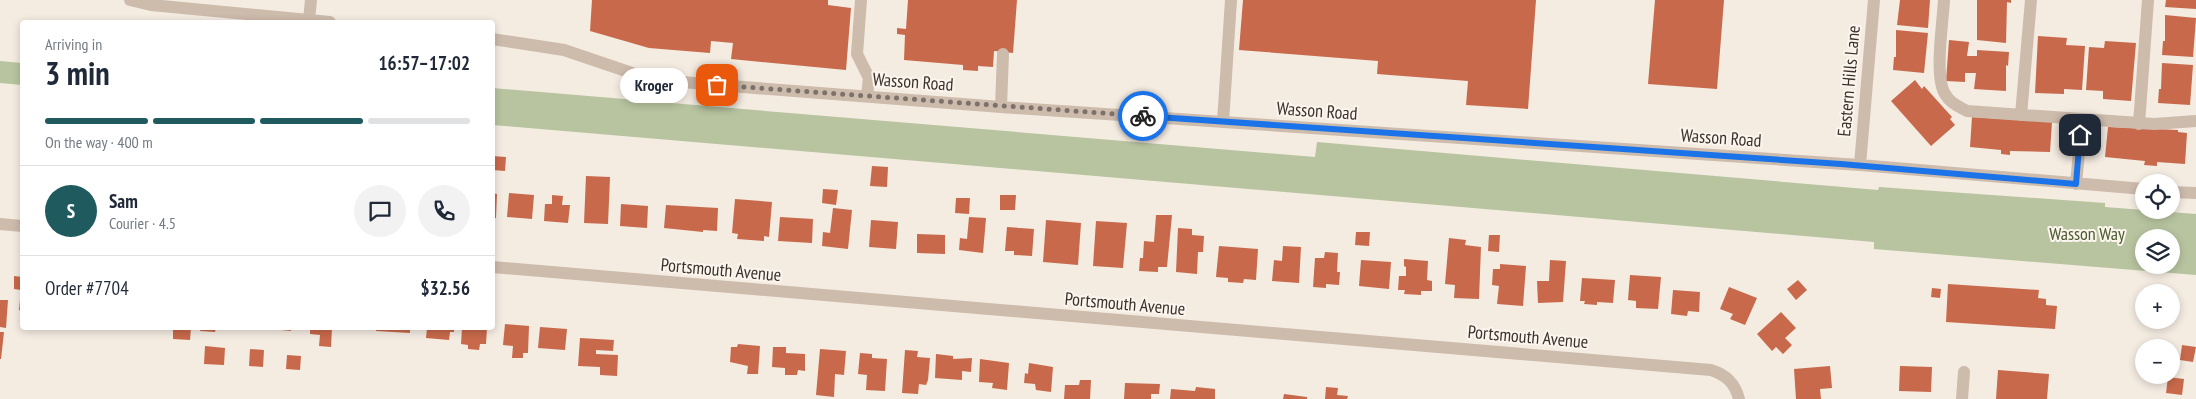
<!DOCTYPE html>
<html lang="en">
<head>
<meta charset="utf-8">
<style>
  body { margin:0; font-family:"PT Sans Narrow",sans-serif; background:#f2f2f3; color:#1f2937; height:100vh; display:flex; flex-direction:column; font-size:19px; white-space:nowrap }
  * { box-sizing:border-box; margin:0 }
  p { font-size:16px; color:#747a83 }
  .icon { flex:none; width:28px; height:28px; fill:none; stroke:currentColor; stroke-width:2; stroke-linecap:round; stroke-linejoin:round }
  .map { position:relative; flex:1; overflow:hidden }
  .details { position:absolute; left:20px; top:20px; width:475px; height:310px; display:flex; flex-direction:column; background:#fff; border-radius:5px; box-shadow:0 2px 8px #0003 }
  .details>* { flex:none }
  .controls { position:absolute; left:2135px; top:174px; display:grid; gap:10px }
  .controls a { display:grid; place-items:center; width:45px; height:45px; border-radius:50%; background:#fff; box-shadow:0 2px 8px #0003; font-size:25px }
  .pin { position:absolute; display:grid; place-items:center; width:42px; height:42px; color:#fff; margin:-21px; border-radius:10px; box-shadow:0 2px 8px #0006 }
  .courier { position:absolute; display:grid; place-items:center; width:50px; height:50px; margin:-25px; border:4px solid #1a73e8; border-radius:50%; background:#fff; color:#222; box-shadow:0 1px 6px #0007 }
  .bubble { position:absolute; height:35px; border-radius:18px; background:#fff; box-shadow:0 2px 8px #0003; font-size:16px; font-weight:800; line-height:35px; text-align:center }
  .head em { font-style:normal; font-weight:800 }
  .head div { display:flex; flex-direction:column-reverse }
  .head { display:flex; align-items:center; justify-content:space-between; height:85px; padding:0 25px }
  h1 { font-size:32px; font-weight:800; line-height:38px }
  .bar { display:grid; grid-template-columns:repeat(4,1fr); gap:8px 5px; align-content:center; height:60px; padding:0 25px }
  .bar i { height:6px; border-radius:4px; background:#e0e1e3 }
  .bar .selected { background:#1f5a5e }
  .bar p { grid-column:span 4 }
  .line { display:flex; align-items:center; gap:12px; padding:0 25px; border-top:1px solid #e0e1e3 }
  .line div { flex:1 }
  .round { display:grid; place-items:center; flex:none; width:52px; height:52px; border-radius:26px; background:#f2f2f3 }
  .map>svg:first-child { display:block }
</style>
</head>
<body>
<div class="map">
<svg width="2196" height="399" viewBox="0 0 2196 399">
  <rect width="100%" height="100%" fill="#f4ebe1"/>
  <!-- green -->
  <path fill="#b8c4a0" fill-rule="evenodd" d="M0,61l22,2v22l-22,-2z
    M492,88l823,69 2,-15 561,48 1,-3 226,16v4l91,7v61l-322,-26v-7l-1381,-117zM2144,238h27v27h-27z"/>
  <!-- building -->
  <path fill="#c8694b" d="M592,0h236v5l23,3 -5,62 -115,-11 2,-16 -22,-2 -1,12 -61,-5 -59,-17z
    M908,0h109l-4,53 -19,-2 -1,16 -15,-1v5l-15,-1v-5l-59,-5 1,-25 -8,-1v-6l9,1z
    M1243,0h293l-8,109 -62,-4 2,-24 -91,-7 1,-13 -139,-11z
    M1655,0h69l-7,89 -69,-5z
    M1900,0h30l-2,28 -31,-3z
    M1977,0h34v3l-4,-1 -1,41 -29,-3z
    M2166,0h30v9l-31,-2z
    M2165,15l31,3 -3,39 -31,-2 1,-14h2z
    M1896,30l32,3 -4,40 -31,-3 1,-13h2z
    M2038,36l29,2 -1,7 19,1 -3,44 -18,-1v5l-29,-1z
    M1949,40l20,2 -2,14h10v-6l32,2 -1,14 -2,-1v26l-32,-2 2,-16h-11v9l-19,-1z
    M2105,41l31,2 -5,58 -28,-2v-8l-17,-1 3,-43 15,1z
    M2162,63l31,2 -3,40 -32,-2 1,-14h2z
    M1915,80l7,9 2,-3 28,31 -2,2 5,6 -24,21 -40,-45z
    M1972,117l80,5 -2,30 -40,-1v4l-9,-1v-4l-31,-3z
    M2108,127l70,3v2l9,1 -2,31 -28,-2v4l-13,-1 1,-4 -40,-4z
    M492,156l14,1 -1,14 -13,-1z
    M872,166l16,1 -1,20 -17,-1z
    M586,176l24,1 -2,47 -24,-1z
    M823,189l15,1 -2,15 -14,-2z
    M492,193l5,1 -1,24h-4z
    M509,193l25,2 -2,24 -25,-2z
    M552,195l11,1 -1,9h8l-2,18 -24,-2 1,-17h7z
    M1000,195h16l-1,15h-15z
    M956,198h14l-1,16 -14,-1z
    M735,199l37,3 -3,35 -5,-1v5l-27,-2 1,-5 -6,-1z
    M621,204l27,2 -1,22 -27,-2z
    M666,205l52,3 -1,23 -14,-1v2l-39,-4z
    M833,208l19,2 -4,39 -26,-3 1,-14 7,1z
    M1156,215h16l-5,52h-9v5l-19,-1 1,-13h3l1,-17 10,1z
    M780,217l33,2 -1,24 -34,-2z
    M969,217l17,1 -3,35 -24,-3 1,-12 7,1z
    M871,220l27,2 -2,27 -27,-2z
    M1046,220l35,3 -3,42 -35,-3z
    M1096,221l31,2 -4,45 -30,-2z
    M1007,227l27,2 -2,27 -18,-1v-4h-9z
    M1178,228l14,1v6l12,1 -1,16h-5l-1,22 -21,-2z
    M1356,232h14l-1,14 -14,-1z
    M917,234l28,1v19l-28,-1z
    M1489,235h11l-1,17 -11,-1z
    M1449,238l17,2 -1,5 16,2 -2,52 -25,-1 1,-13 -10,-1z
    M1219,246l39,3 -2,31 -12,-1 -1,4 -15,-1v-4l-12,-1z
    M1283,246l18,1 -2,36 -27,-2 2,-21 8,1z
    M1325,252l13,1 -1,19h3l-1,13 -13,-1v4l-13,-1 2,-29h9z
    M1404,259l24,2 -1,19 5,1v10h-11v4l-17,-1 1,-4h-7l1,-14h7v-9l-2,-1z
    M1361,260l30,2 -2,27 -30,-3z
    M1550,260l16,1 -3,41 -25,1 -1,-22h12z
    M1500,264l26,2 -3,40 -26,-2 2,-18 -7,-1 1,-16h7z
    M1630,275l31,2 -3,32 -22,-1v-7l-8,-1z
    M14,276l8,1v34l-3,-1 2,-20 -7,-1z
    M1582,278l33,2 -2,23 -16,-1v3l-13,-1 1,-3h-5z
    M1798,280l9,10 -11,10 -9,-11z
    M1948,284l91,6 -1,8 8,1v6l11,1 -2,23 -109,-7z
    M1729,287l28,11 -12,27 -15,-6 3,-5 -13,-5z
    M1932,288l9,1 -1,9 -9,-1z
    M1673,290l27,2 -1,20 -11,-1 -1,5 -16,-2z
    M0,300h8l-2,28 -6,-1z
    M1781,312l15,16 -11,10 7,7 -9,9 -7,-7 -4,4 -15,-17z
    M505,324l24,2 -1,27h-5v5h-11l1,-12 -10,-1z
    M540,327l27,2 -2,21 -27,-2z
    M173,328h18l-1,12 -17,-1z
    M201,328h15l-1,4 -15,-1z
    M271,328h20v3l-20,-2z
    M310,328h22l-1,19 -12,-1 1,-11 -10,-1z
    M376,328h34v5l-34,-2z
    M427,328h27v4h-4l-1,8 -23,-2z
    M462,328h25l-1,16h-6l-1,6 -11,-1v-4l-7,-1z
    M0,332h4l-3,27h-1z
    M580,338l34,2 -1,11 -17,-1v4l22,1 -1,21 -17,-1v-8l-22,-1z
    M738,344l22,2 -2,28h-11l1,-8 -18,-4 1,-15h6z
    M2182,345l14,2 -3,15 -13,-2z
    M205,346l20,2 -1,17 -20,-1z
    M773,347h13v6l19,1v17l-7,-1 -1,5h-12v-7l-13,-1z
    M250,349l14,1 -1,17 -14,-1z
    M820,349l26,2 -2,24 -9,-1 -1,23 -18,-2z
    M905,350l13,1 -1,6 13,1 -2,22 -2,5 -7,-1 -1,10 -16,-1z
    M860,353l12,1v4l15,1 -2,32 -19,-1 1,-15 -9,-1z
    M936,354l17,2v3l19,-1 -1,14 -9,-1v9l-27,-2z
    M287,355l14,1 -1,14 -14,-1z
    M980,359l29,4 -2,27 -15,-2 1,-5 -14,-1z
    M1029,363l24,4 -2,25 -15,-2 -1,-6 -11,-1 1,-10 3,1z
    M1830,366l2,22 -12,1 1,10h-25l-2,-30z
    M1900,366l32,1 -1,25 -32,-1z
    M1998,370l51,4 -2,25h-51z
    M2168,377l16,2 -2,16 -16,-2z
    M1080,380h11l-1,19h-26l1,-14h14z
    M1125,383l35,1 -1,10h-8v5h-27z
    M1196,387l19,2v10h-45l1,-10 24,2z
    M1326,387l12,1 -1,7 11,1 -1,3h-22z
    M1284,394l23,3v2h-24z"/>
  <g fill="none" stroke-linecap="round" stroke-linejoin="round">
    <!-- minor -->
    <path stroke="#cdbbac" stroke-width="12" d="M130,0l21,5 179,17
      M861,0l-4,54 12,24 -2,18
      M1944,0c-1,22 -10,76 1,94 5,9 13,12 22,17l187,13 42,-3
      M309,20l2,-20
      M492,39l72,11 68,23 27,7 58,5 284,22 859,58 284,24
      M1001,107l2,-53
      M2021,115l10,-115
      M1223,122l8,-122
      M2139,124l9,-124
      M1860,165l14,-165
      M2076,184l6,-64
      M2171,192l25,1
      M0,224l22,2
      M492,267l1219,103c15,5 24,13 28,29
      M1962,399l2,-27"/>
  </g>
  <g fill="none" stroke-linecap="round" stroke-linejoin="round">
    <!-- done -->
    <path stroke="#7c716b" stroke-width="5" stroke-dasharray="0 9" d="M717,85l426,31"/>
    <!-- route -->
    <path stroke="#1a73e8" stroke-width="6" d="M1143,116l698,48 235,20 4,-49"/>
  </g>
  <g text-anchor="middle" stroke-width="4" stroke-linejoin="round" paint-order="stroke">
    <!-- street labels -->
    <g font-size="18" fill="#3b302b" stroke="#fbf5ee">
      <text transform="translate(1849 81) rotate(-85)" y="6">Eastern Hills Lane</text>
      <text transform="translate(913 82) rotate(4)" y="6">Wasson Road</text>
      <text transform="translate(1317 111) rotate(4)" y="6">Wasson Road</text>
      <text transform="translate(1721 138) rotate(4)" y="6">Wasson Road</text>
      <text transform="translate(721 270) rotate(5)" y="6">Portsmouth Avenue</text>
      <text transform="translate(1125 304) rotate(5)" y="6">Portsmouth Avenue</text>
      <text transform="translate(1528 337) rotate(5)" y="6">Portsmouth Avenue</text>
    </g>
    <!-- park labels -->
    <g font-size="18" fill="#4a5a2e" stroke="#fbf5ee">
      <text x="2087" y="240">Wasson Way</text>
    </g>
  </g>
</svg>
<div class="controls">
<a><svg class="icon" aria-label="locate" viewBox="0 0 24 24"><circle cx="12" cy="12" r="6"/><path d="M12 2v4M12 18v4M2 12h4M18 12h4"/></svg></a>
<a><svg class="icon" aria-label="layers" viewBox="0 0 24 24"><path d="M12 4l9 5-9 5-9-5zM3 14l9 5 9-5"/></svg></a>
<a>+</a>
<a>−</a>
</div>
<div class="pin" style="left:717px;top:85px;background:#ea580c"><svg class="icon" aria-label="bag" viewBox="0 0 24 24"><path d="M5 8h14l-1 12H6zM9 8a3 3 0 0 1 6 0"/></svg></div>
<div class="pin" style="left:2080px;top:135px;background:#1f2937"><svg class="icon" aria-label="home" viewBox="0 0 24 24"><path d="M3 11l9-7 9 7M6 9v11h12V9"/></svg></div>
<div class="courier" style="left:1143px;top:116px"><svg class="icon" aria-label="bike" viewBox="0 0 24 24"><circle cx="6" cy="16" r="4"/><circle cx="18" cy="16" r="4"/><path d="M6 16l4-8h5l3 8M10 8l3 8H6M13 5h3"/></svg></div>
<div class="bubble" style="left:620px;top:68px;width:68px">Kroger</div>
<section class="details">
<div class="head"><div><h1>3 min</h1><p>Arriving in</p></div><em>16:57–17:02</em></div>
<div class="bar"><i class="selected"></i><i class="selected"></i><i class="selected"></i><i></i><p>On the way · 400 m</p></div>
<div class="line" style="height:90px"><b class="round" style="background:#1f5a5e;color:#fff">S</b><div><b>Sam</b><p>Courier · 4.5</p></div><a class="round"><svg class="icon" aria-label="chat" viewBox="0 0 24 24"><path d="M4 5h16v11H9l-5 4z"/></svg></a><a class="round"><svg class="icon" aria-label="phone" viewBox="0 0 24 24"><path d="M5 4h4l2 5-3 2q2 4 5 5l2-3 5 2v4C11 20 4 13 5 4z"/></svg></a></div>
<div class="line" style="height:65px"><div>Order #7704</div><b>$32.56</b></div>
</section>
</div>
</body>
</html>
